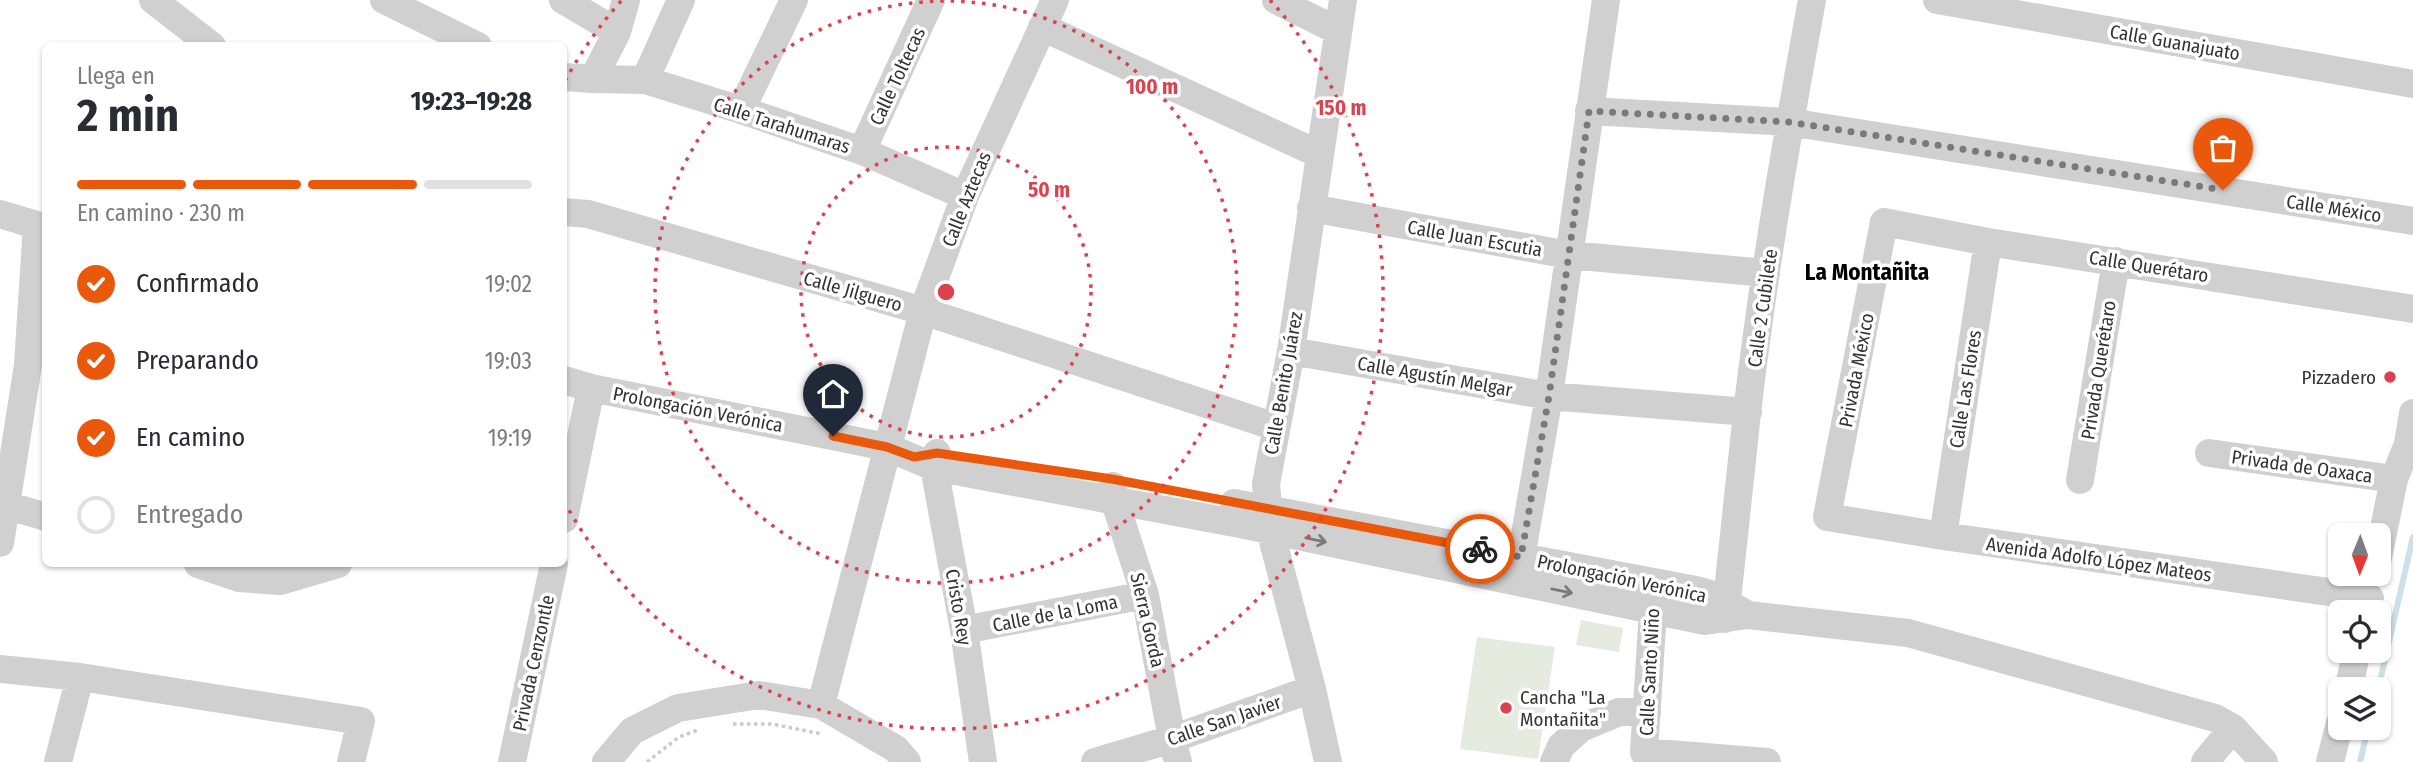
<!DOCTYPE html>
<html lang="es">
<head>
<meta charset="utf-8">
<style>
  body { margin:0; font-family:"Fira Sans Condensed",sans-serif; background:#f2f2f3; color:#2b2b33; height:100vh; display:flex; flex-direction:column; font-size:26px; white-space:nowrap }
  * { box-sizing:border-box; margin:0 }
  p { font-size:23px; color:#7c7c81 }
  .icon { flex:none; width:38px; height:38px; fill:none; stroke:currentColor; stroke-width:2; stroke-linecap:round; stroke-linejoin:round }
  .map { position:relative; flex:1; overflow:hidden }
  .panel { position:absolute; left:42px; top:42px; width:525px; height:525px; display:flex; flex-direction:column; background:#fff; border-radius:10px; box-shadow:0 2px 5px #0004 }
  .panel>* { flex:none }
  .needle { width:46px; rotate:181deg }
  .controls { position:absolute; left:2328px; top:523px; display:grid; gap:14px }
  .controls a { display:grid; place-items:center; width:63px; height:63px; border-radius:10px; background:#fff; box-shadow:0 2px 5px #0004; font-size:35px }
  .pin { position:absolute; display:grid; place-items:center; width:60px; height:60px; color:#fff; margin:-72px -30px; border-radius:50% 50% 50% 0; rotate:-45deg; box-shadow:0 0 7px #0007 }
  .pin .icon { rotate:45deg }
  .courier { position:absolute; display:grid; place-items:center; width:70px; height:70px; margin:-35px; border:5px solid #ea580c; border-radius:50%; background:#fff; color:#222; box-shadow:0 2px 9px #0007 }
  .summary em { font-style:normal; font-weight:700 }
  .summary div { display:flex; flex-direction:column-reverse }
  .summary { display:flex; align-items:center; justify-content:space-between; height:119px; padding:0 35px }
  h1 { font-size:46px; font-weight:700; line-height:52px }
  .bar { display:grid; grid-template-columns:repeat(4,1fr); gap:10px 7px; align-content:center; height:84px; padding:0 35px }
  .bar i { height:9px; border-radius:5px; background:#e1e1e2 }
  .bar .on { background:#ea580c }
  .bar p { grid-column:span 4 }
  ol { padding:0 35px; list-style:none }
  li { display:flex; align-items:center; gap:21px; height:77px }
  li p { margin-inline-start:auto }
  li .icon { padding:7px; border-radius:50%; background:#ea580c; color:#fff; stroke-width:4 }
  li:last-child { color:#7c7c81 }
  li i { width:38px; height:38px; border:4px solid #e1e1e2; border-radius:50% }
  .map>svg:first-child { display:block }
</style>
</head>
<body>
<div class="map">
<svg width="2413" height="762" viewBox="0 0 2413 762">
  <rect width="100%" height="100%" fill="#fff"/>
  <!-- park -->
  <path fill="#e5ebdf" d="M1581,620l42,8 -4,24 -43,-7z
    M1477,637l78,10 -17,112 -78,-10z"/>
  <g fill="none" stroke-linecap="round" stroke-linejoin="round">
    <!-- stream -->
    <path stroke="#cddfea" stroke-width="6" d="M2378,690l35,-153
      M2360,762l8,-34"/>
    <!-- path -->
    <path stroke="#cacaca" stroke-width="3.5" stroke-dasharray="3.5 3.5" stroke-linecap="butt" d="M733,724h39l50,10
      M647,762l32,-25 19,-7"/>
    <!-- minor -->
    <path stroke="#d0d0d0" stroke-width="28" d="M153,0l59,46
      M384,0l94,46
      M563,0l54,32
      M1276,0l62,31
      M1937,0l476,84
      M1042,27l277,127
      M564,77l29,2 24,-47 9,-32
      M593,79l52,1 96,30 121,41 103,45
      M645,80l36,-80
      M741,110l53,-110
      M1589,111l200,11 624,99
      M862,151l69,-151
      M1311,208l258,47 197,18
      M564,212l24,2 335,97 353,116
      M0,214l46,14
      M1291,351l258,45 199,16
      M564,380l27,8 296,59 47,20 306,57 465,97 43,-6 160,18 307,85 18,10 31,34
      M937,453l-3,14 30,163 19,132
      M2209,453l185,26
      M2080,480l36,-219
      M1113,486l1,13 31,96 27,144 6,23
      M1234,503l462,87 17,5 35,20
      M6,505l40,12
      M564,519l27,-131
      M1943,536l45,-294
      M0,543l28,-178 9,-140
      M2378,558l16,-79 14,-35 5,-31
      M198,564l41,14 41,3 58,-17
      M1518,575l31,-179 57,-396
      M2370,598l-427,-62 -116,-19 57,-295 104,20 425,67
      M1725,619c8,-69 14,-137 22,-206 16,-138 40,-276 65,-413
      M964,630l181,-35
      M0,669l80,8 281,44 -10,41
      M2348,690l9,-39
      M821,705l102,-394 42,-115 90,-196
      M1644,752l123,10
      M58,762l22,-85
      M512,762l42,-198
      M606,762l26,-31 46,-23 81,-13 62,10 75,44 11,13
      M1095,762l77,-23 140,-50
      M1328,762l-16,-73 -42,-159 -4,-46 25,-133 52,-351
      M1554,762l7,-16 20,-18 38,-16h28
      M1649,762l-5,-10 10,-158
      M2205,762l28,-34
      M2330,762l10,-39"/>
  </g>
  <!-- one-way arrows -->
  <defs><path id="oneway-shaft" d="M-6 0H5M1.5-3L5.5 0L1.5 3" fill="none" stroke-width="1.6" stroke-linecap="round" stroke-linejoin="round" transform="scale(1.75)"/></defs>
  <g stroke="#7a7a7a">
    <use href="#oneway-shaft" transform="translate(1316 540) rotate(12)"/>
    <use href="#oneway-shaft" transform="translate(1562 591) rotate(12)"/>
  </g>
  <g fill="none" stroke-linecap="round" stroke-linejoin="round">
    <!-- done -->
    <path stroke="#7a7a7a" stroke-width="7" stroke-dasharray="0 12.6" d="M1480,549l41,8 28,-161 40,-285 200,11 434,68"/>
    <!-- route -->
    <path stroke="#ea580c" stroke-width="9" d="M833,436l54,11 27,10 23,-4 175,26 368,70"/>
  </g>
  <!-- distance rings -->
  <g fill="none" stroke="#dc424d" stroke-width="3.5" stroke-dasharray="3.5 7">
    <circle cx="946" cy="292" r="145"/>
    <circle cx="946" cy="292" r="291"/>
    <path d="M565 81A436 436 0 0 1 622 0M1270 0A436 436 0 1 1 565 503"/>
  </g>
  <!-- markers -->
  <g fill="#dc424d" stroke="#fff" stroke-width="2.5">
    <circle cx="2390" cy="377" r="7"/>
    <circle cx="1506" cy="708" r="7"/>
  </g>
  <g text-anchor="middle" stroke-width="7" stroke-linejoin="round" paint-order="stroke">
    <!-- street labels -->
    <g font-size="19" fill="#333" stroke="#fff">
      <text transform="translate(2175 42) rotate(10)" y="7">Calle Guanajuato</text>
      <text transform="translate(897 76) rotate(-65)" y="7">Calle Toltecas</text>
      <text transform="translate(782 125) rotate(18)" y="7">Calle Tarahumaras</text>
      <text transform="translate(966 199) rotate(-68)" y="7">Calle Aztecas</text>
      <text transform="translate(2334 208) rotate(9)" y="7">Calle México</text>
      <text transform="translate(1475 238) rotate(10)" y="7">Calle Juan Escutia</text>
      <text transform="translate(2149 266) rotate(9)" y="7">Calle Querétaro</text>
      <text transform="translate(853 291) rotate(16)" y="7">Calle Jilguero</text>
      <text transform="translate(1762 308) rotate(-82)" y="7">Calle 2 Cubilete</text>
      <text transform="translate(1856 370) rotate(-79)" y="7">Privada México</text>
      <text transform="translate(2098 370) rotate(-81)" y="7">Privada Querétaro</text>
      <text transform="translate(1435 376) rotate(10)" y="7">Calle Agustín Melgar</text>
      <text transform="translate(1283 383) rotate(-80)" y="7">Calle Benito Juárez</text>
      <text transform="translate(1965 389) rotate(-81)" y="7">Calle Las Flores</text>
      <text transform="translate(698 409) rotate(11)" y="7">Prolongación Verónica</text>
      <text transform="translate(2302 466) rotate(8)" y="7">Privada de Oaxaca</text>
      <text transform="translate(2099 559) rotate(8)" y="7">Avenida Adolfo López Mateos</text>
      <text transform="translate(1622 578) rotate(12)" y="7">Prolongación Verónica</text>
      <text transform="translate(959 607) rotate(80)" y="7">Cristo Rey</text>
      <text transform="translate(1055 613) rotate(-11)" y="7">Calle de la Loma</text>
      <text transform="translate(1148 620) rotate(77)" y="7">Sierra Gorda</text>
      <text transform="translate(533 663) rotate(-78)" y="7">Privada Cenzontle</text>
      <text transform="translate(1649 672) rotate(-87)" y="7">Calle Santo Niño</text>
      <text transform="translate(1224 720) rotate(-19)" y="7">Calle San Javier</text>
    </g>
    <!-- poi labels -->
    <g font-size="19" fill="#333" stroke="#fff" text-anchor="end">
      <text x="2376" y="384">Pizzadero</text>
      <text x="1520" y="704" text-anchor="start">Cancha "La<tspan x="1520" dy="22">Montañita"</tspan></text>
    </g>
    <!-- quarter labels -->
    <g font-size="23" font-weight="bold" fill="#000" stroke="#fff">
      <text x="1867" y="280">La Montañita</text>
    </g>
  </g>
  <circle cx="946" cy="292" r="10" fill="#dc424d" stroke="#fff" stroke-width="3.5"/>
  <g font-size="21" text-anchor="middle" font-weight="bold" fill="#dc424d" stroke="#fff" stroke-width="7" stroke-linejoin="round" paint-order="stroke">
    <text x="1152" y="94">100 m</text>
    <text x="1341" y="115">150 m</text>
    <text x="1049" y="197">50 m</text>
  </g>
</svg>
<div class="controls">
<a><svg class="needle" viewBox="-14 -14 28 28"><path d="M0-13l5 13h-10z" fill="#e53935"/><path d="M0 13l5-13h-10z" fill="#7c7c81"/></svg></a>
<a><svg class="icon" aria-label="locate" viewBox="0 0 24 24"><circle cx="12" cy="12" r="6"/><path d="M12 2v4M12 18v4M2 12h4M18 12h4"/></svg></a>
<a><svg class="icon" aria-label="layers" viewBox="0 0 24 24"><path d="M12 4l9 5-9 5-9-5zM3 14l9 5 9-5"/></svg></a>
</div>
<div class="pin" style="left:2223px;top:190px;background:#ea580c"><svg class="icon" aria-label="bag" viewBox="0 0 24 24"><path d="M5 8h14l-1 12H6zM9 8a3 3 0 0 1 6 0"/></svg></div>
<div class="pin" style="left:833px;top:436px;background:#1f2937"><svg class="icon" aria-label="home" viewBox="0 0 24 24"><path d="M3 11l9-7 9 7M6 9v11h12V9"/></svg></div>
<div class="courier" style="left:1480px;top:549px"><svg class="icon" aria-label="bike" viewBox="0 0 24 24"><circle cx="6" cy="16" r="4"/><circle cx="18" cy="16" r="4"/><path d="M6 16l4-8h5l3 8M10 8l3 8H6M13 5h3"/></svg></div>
<section class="panel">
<div class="summary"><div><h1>2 min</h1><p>Llega en</p></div><em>19:23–19:28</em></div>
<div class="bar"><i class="on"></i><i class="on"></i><i class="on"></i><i></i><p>En camino · 230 m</p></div>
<ol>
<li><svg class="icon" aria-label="check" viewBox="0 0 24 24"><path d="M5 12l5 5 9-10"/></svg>Confirmado<p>19:02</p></li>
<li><svg class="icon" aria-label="check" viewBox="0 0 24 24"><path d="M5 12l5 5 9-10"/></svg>Preparando<p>19:03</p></li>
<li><svg class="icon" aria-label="check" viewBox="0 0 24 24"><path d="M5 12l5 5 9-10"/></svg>En camino<p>19:19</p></li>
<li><i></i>Entregado</li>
</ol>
</section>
</div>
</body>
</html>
